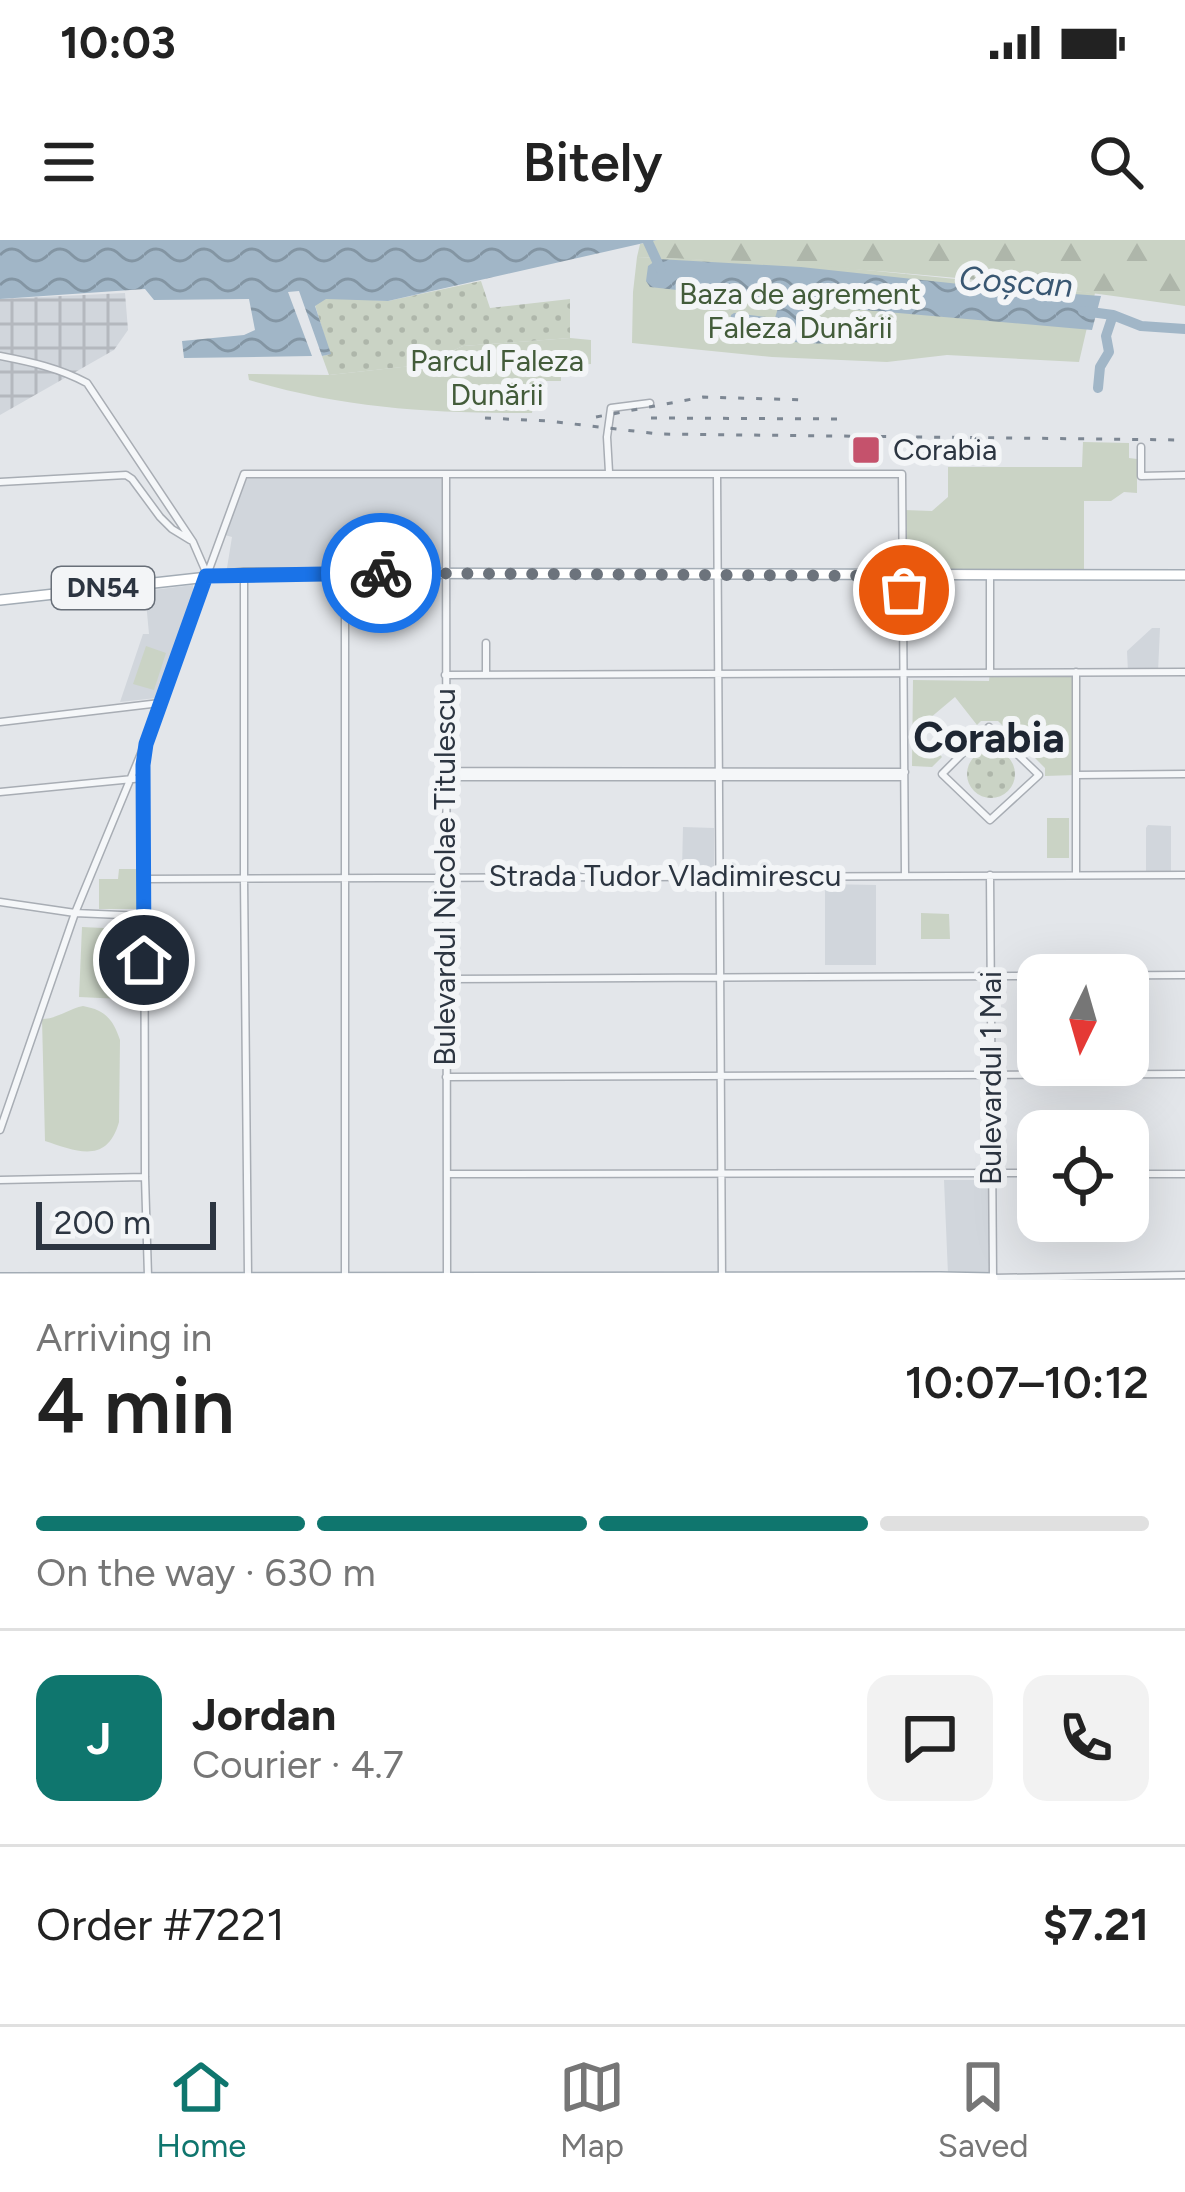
<!DOCTYPE html>
<html lang="en">
<head>
<meta charset="utf-8">
<style>
  body { margin:0; font-family:Figtree,sans-serif; background:#f2f2f2; color:#222; height:100vh; display:flex; flex-direction:column; font-size:45px; white-space:nowrap }
  * { box-sizing:border-box; margin:0 }
  p { font-size:39px; color:#767676 }
  .icon { flex:none; width:66px; height:66px; fill:none; stroke:currentColor; stroke-width:2; stroke-linecap:round; stroke-linejoin:round }
  .map { position:relative; height:1040px; overflow:hidden }
  .sheet { display:flex; flex-direction:column; background:#fff; flex:1 }
  .sheet>* { flex:none }
  .needle { width:78px; rotate:185deg }
  .tools { position:absolute; left:1017px; top:714px; display:grid; gap:24px }
  .tools a { display:grid; place-items:center; width:132px; height:132px; border-radius:24px; background:#fff; box-shadow:0 12px 48px #0002; font-size:60px }
  .scale { position:absolute; left:36px; bottom:30px; width:180px; box-sizing:border-box; padding-left:12px; border:6px solid #2c3541; border-top:0; font-size:33px; line-height:42px; white-space:nowrap; color:#2c3541; -webkit-text-stroke:9px #f3f5f7; paint-order:stroke }
  .pin { position:absolute; display:grid; place-items:center; width:102px; height:102px; color:#fff; margin:-51px; border:6px solid #fff; border-radius:50%; box-shadow:0 3px 12px #0007 }
  .courier { position:absolute; display:grid; place-items:center; width:120px; height:120px; margin:-60px; border:9px solid #1a73e8; border-radius:50%; background:#fff; color:#222; box-shadow:0 3px 15px #0007 }
  .headline em { font-style:normal; font-weight:600 }
  .headline div { display:flex; flex-direction:column-reverse }
  .headline { display:flex; align-items:center; justify-content:space-between; height:204px; padding:0 36px }
  h1 { font-size:78px; font-weight:600; line-height:90px }
  .bar { display:grid; grid-template-columns:repeat(4,1fr); gap:18px 12px; align-content:center; height:144px; padding:0 36px }
  .bar i { height:15px; border-radius:9px; background:#e0e0e0 }
  .bar .on { background:#0f766e }
  .bar p { grid-column:span 4 }
  .line { display:flex; align-items:center; gap:30px; padding:0 36px; border-top:3px solid #e0e0e0 }
  .line div { flex:1 }
  .round { display:grid; place-items:center; flex:none; width:126px; height:126px; border-radius:24px; background:#f2f2f2 }
  .status { display:flex; justify-content:space-between; align-items:center; height:84px; padding:0 60px; background:#fff; direction:ltr }
  .status svg { height:33px; fill:currentColor }
  header { display:flex; justify-content:space-between; align-items:center; height:156px; padding:0 36px; background:#fff; font-size:54px; font-weight:600 }
  .menu { display:flex; justify-content:space-around; align-items:center; height:168px; border-top:3px solid #e0e0e0; background:#fff; font-size:33px; color:#767676 }
  .menu a { display:grid; justify-items:center; gap:6px }
  .menu .on { color:#0f766e }
  .map>svg:first-child { display:block }
</style>
</head>
<body>
<div class="status"><b>10:03</b><svg viewBox="0 0 49 12"><path d="M0 12V9h3v3zM5 12V6h3v6zM10 12V3h3v9zM15 12V0h3v12zM26 1h20v11H26zM47 4h2v5h-2z"/></svg></div>
<header><svg class="icon" aria-label="menu" viewBox="0 0 24 24"><path d="M4 6h16M4 12h16M4 18h16"/></svg>Bitely<svg class="icon" aria-label="search" viewBox="0 0 24 24"><circle cx="10" cy="10" r="6"/><path d="M15 15l6 6"/></svg></header>
<div class="map">
<svg width="1185" height="1040" viewBox="0 0 1185 1040">
  <defs>
    <pattern id="industrial-grid" width="8" height="8" patternUnits="userSpaceOnUse" patternTransform="scale(3)"><rect width="8" height="8" fill="#d1d6dc"/><path d="M0 4h8M4 0v8" fill="none" stroke="#b4b8be"/></pattern>
    <pattern id="grass-dots" width="8" height="8" patternUnits="userSpaceOnUse" patternTransform="scale(3)"><rect width="8" height="8" fill="#cad3c5"/><path d="M2 2h.1M6 6h.1" fill="none" stroke="#aeb6aa" stroke-width="1.8" stroke-linecap="round"/></pattern>
    <pattern id="forest-firs" width="22" height="20" patternUnits="userSpaceOnUse" patternTransform="scale(3)"><rect width="22" height="20" fill="#cad3c5"/><path d="M5 1l3.5 6h-7zM16 11l3.5 6h-7z" fill="#aeb6aa"/></pattern>
    <pattern id="water-waves" width="16" height="10" patternUnits="userSpaceOnUse" patternTransform="scale(3)"><rect width="16" height="10" fill="#a1b6c7"/><path d="M0 5q4-4 8 0t8 0" fill="none" stroke="#8395a3"/></pattern>
  </defs>
  <rect width="100%" height="100%" fill="#e3e6ea"/>
  <!-- built -->
  <path fill="#d1d6dc" d="M244,234h202v99l-220,1 6,-37 -11,-3z
    M193,345l1,12 -38,101 -36,4 23,-68h6l-4,-43z
    M1152,388h8l-2,44h-30l-1,-21z
    M1148,585l23,1v49h-25v-47z
    M683,587l31,1v42h-32z
    M825,644l51,1v80h-51z
    M944,940h45l4,98 -45,-4z"/>
  <!-- industrial -->
  <path fill="url(#industrial-grid)" d="M125,53l3,37 -14,20 -114,65v-116z"/>
  <!-- grass -->
  <path fill="url(#grass-dots)" d="M481,41l9,27 80,-9v39l-107,8 -42,19 -92,10 -7,-19 8,-2 -15,-49 12,-8 61,4z
    M967 534a24 24 0 1 1 48 0a24 24 0 1 1-48 0Z"/>
  <!-- forest -->
  <path fill="url(#forest-firs)" d="M657,0h528v66c-181,-27 -365,-42 -548,-49l3,-13z"/>
  <!-- park -->
  <path fill="#cad3c5" d="M637,17l159,6 299,30 -16,69 -132,-7 -60,7 -115,-5 -140,-14 1,-51z
    M570,98l21,2v24l-30,2v15h-25l-4,32c-101,0 -184,-4 -283,-33l-1,-6 81,1 91,-10 43,-19z
    M1083,202l46,1v15l8,1v34l-13,-1 -13,9h-27v75h-180v-66l28,1 16,-14v-30h134z
    M910,342h22l1,38 -5,10h-17z
    M146,406l20,7 -12,37 -21,-6z
    M990,432h86v103l-31,1v-8l-47,-47h-17l-4,4 -22,-28 -38,32 25,28 -10,10 -20,-1 1,-86 76,1z
    M1047,578h22v40h-22z
    M119,629h18v40h-38v-30h19z
    M921,673l28,1 1,25h-29z
    M82,687l43,2 -3,70 -43,-2z
    M83,766c22,4 30,13 37,34l-1,82c-12,43 -43,29 -74,19l-3,-122c15,0 26,-10 41,-13z"/>
  <!-- water -->
  <path fill="url(#water-waves)" d="M0,0h657l-269,61 -62,-2 -11,7 16,48 -9,2 -23,-65 -11,1 24,64 -128,2 -2,-17 62,-6 11,-5 -6,-31 -95,1 -9,-11 -145,10z
    M658,19l143,8 205,22 95,7 -9,34 -285,-25 -4,8 2,5 32,6 5,5 -2,12c-30,8 -80,-5 -111,-10l2,-16 3,-2 41,5 3,-10 -3,-7 -125,-14 -4,-6 2,-15z"/>
  <g fill="none" stroke-linecap="round" stroke-linejoin="round">
    <!-- river -->
    <path stroke="#a1b6c7" stroke-width="10" d="M648,2l13,28
      M1083,71l30,4 28,11 44,3
      M1098,148l2,-21 9,-15 -3,-16 7,-21"/>
    <defs>
      <path id="minor" d="M0,116c31,6 59,12 87,27l106,159 13,30
        M1141,207v29l44,-1
        M609,232l-2,-35 4,-29 39,-5
        M446,234l1,806
        M717,234l5,806
        M0,242l126,-7 6,4 28,38 12,12 18,11
        M244,333v306l4,397
        M990,432v-96
        M445,435l740,-3
        M486,435v-32
        M0,482l160,-19
        M989,487l50,48 -49,45 -48,-46z
        M445,531l460,1
        M1076,535l109,-1
        M445,537h458
        M0,552l143,-14
        M990,635l3,403 192,-3
        M1076,635v-203
        M144,639l1041,-4
        M0,662l75,11 69,3
        M446,739l739,-4
        M446,837l739,-3
        M0,890l75,-217 67,-162
        M448,934l590,-1
        M1128,934h57
        M0,940l145,-3
        M148,1036l-3,-99 -1,-418 2,-15 14,-41 84,-229h658l3,401
        M345,1036v-703"/>
      <path id="major" d="M0,360l244,-27 941,2
        M0,1038l940,-1 53,1v2"/>
    </defs>
    <!-- minor casing -->
    <use href="#minor" stroke="#a8adb4" stroke-width="9"/>
    <!-- major casing -->
    <use href="#major" stroke="#a3acb5" stroke-width="12"/>
    <!-- minor -->
    <use href="#minor" stroke="#f5f7f9" stroke-width="6"/>
    <!-- major -->
    <use href="#major" stroke="#fff" stroke-width="9"/>
    <!-- rail -->
    <path stroke="#7d8793" stroke-width="3" stroke-dasharray="6 12" stroke-linecap="butt" d="M596,177l107,-20 106,3
      M485,178l63,3 111,13 526,6
      M651,178l198,1"/>
  </g>
  <g fill="none" stroke-linecap="round" stroke-linejoin="round">
    <!-- done -->
    <path stroke="#6c737c" stroke-width="12" stroke-dasharray="0 21.6" d="M381,333l516,3h7v14"/>
    <!-- route -->
    <path stroke="#1a73e8" stroke-width="15" d="M144,720l-1,-195 3,-21 60,-168 175,-3"/>
  </g>
  <!-- markers -->
  <rect fill="#c5526c" stroke="#f3f5f7" stroke-width="4.5" x="851" y="195" width="30" height="30" rx="6"/>
  <g text-anchor="middle" stroke-width="12" stroke-linejoin="round" paint-order="stroke">
    <!-- shield labels -->
    <rect fill="#f3f5f7" stroke="#686f78" stroke-width="3" x="52" y="327" width="102" height="42" rx="9"/>
    <g font-size="27" font-weight="bold" fill="#2c3541">
      <text x="103" y="357">DN54</text>
    </g>
    <!-- park labels -->
    <g font-size="30" fill="#435c3a" stroke="#f3f5f7">
      <text x="800" y="64">Baza de agrement<tspan x="800" dy="34">Faleza Dunării</tspan></text>
      <text x="497" y="131">Parcul Faleza<tspan x="497" dy="34">Dunării</tspan></text>
    </g>
    <!-- poi labels -->
    <g font-size="30" fill="#2c3541" stroke="#f3f5f7" text-anchor="start">
      <text x="893" y="220">Corabia</text>
    </g>
    <!-- street labels -->
    <g font-size="30" fill="#2c3541" stroke="#f3f5f7">
      <text x="665" y="646">Strada Tudor Vladimirescu</text>
      <text transform="translate(445 637) rotate(-90)" y="10">Bulevardul Nicolae Titulescu</text>
      <text transform="translate(991 838) rotate(-90)" y="10">Bulevardul 1 Mai</text>
    </g>
    <!-- water labels -->
    <g font-size="33" font-style="italic" fill="#395772" stroke="#f3f5f7">
      <text transform="translate(1016 41) rotate(4)" y="12">Coșcan</text>
    </g>
    <!-- district labels -->
    <g font-size="42" font-weight="bold" fill="#1e2632" stroke="#f3f5f7">
      <text x="989" y="512">Corabia</text>
    </g>
  </g>
</svg>
<div class="tools">
<a><svg class="needle" viewBox="-14 -14 28 28"><path d="M0-13l5 13h-10z" fill="#e53935"/><path d="M0 13l5-13h-10z" fill="#767676"/></svg></a>
<a><svg class="icon" aria-label="locate" viewBox="0 0 24 24"><circle cx="12" cy="12" r="6"/><path d="M12 2v4M12 18v4M2 12h4M18 12h4"/></svg></a>
</div>
<div class="scale">200 m</div>
<div class="pin" style="left:904px;top:350px;background:#ea580c"><svg class="icon" aria-label="bag" viewBox="0 0 24 24"><path d="M5 8h14l-1 12H6zM9 8a3 3 0 0 1 6 0"/></svg></div>
<div class="pin" style="left:144px;top:720px;background:#1f2937"><svg class="icon" aria-label="home" viewBox="0 0 24 24"><path d="M3 11l9-7 9 7M6 9v11h12V9"/></svg></div>
<div class="courier" style="left:381px;top:333px"><svg class="icon" aria-label="bike" viewBox="0 0 24 24"><circle cx="6" cy="16" r="4"/><circle cx="18" cy="16" r="4"/><path d="M6 16l4-8h5l3 8M10 8l3 8H6M13 5h3"/></svg></div>
</div>
<section class="sheet">
<div class="headline"><div><h1>4 min</h1><p>Arriving in</p></div><em>10:07–10:12</em></div>
<div class="bar"><i class="on"></i><i class="on"></i><i class="on"></i><i></i><p>On the way · 630 m</p></div>
<div class="line" style="height:216px"><b class="round" style="background:#0f766e;color:#fff">J</b><div><b>Jordan</b><p>Courier · 4.7</p></div><a class="round"><svg class="icon" aria-label="chat" viewBox="0 0 24 24"><path d="M4 5h16v11H9l-5 4z"/></svg></a><a class="round"><svg class="icon" aria-label="phone" viewBox="0 0 24 24"><path d="M5 4h4l2 5-3 2q2 4 5 5l2-3 5 2v4C11 20 4 13 5 4z"/></svg></a></div>
<div class="line" style="height:156px"><div>Order #7221</div><b>$7.21</b></div>
</section>
<nav class="menu">
<a class="on"><svg class="icon" aria-label="home" viewBox="0 0 24 24"><path d="M3 11l9-7 9 7M6 9v11h12V9"/></svg>Home</a>
<a><svg class="icon" aria-label="map" viewBox="0 0 24 24"><path d="M3 6l6-2 6 2 6-2v14l-6 2-6-2-6 2zM9 4v14M15 6v14"/></svg>Map</a>
<a><svg class="icon" aria-label="saved" viewBox="0 0 24 24"><path d="M7 4h10v16l-5-4-5 4z"/></svg>Saved</a>
</nav>
</body>
</html>
